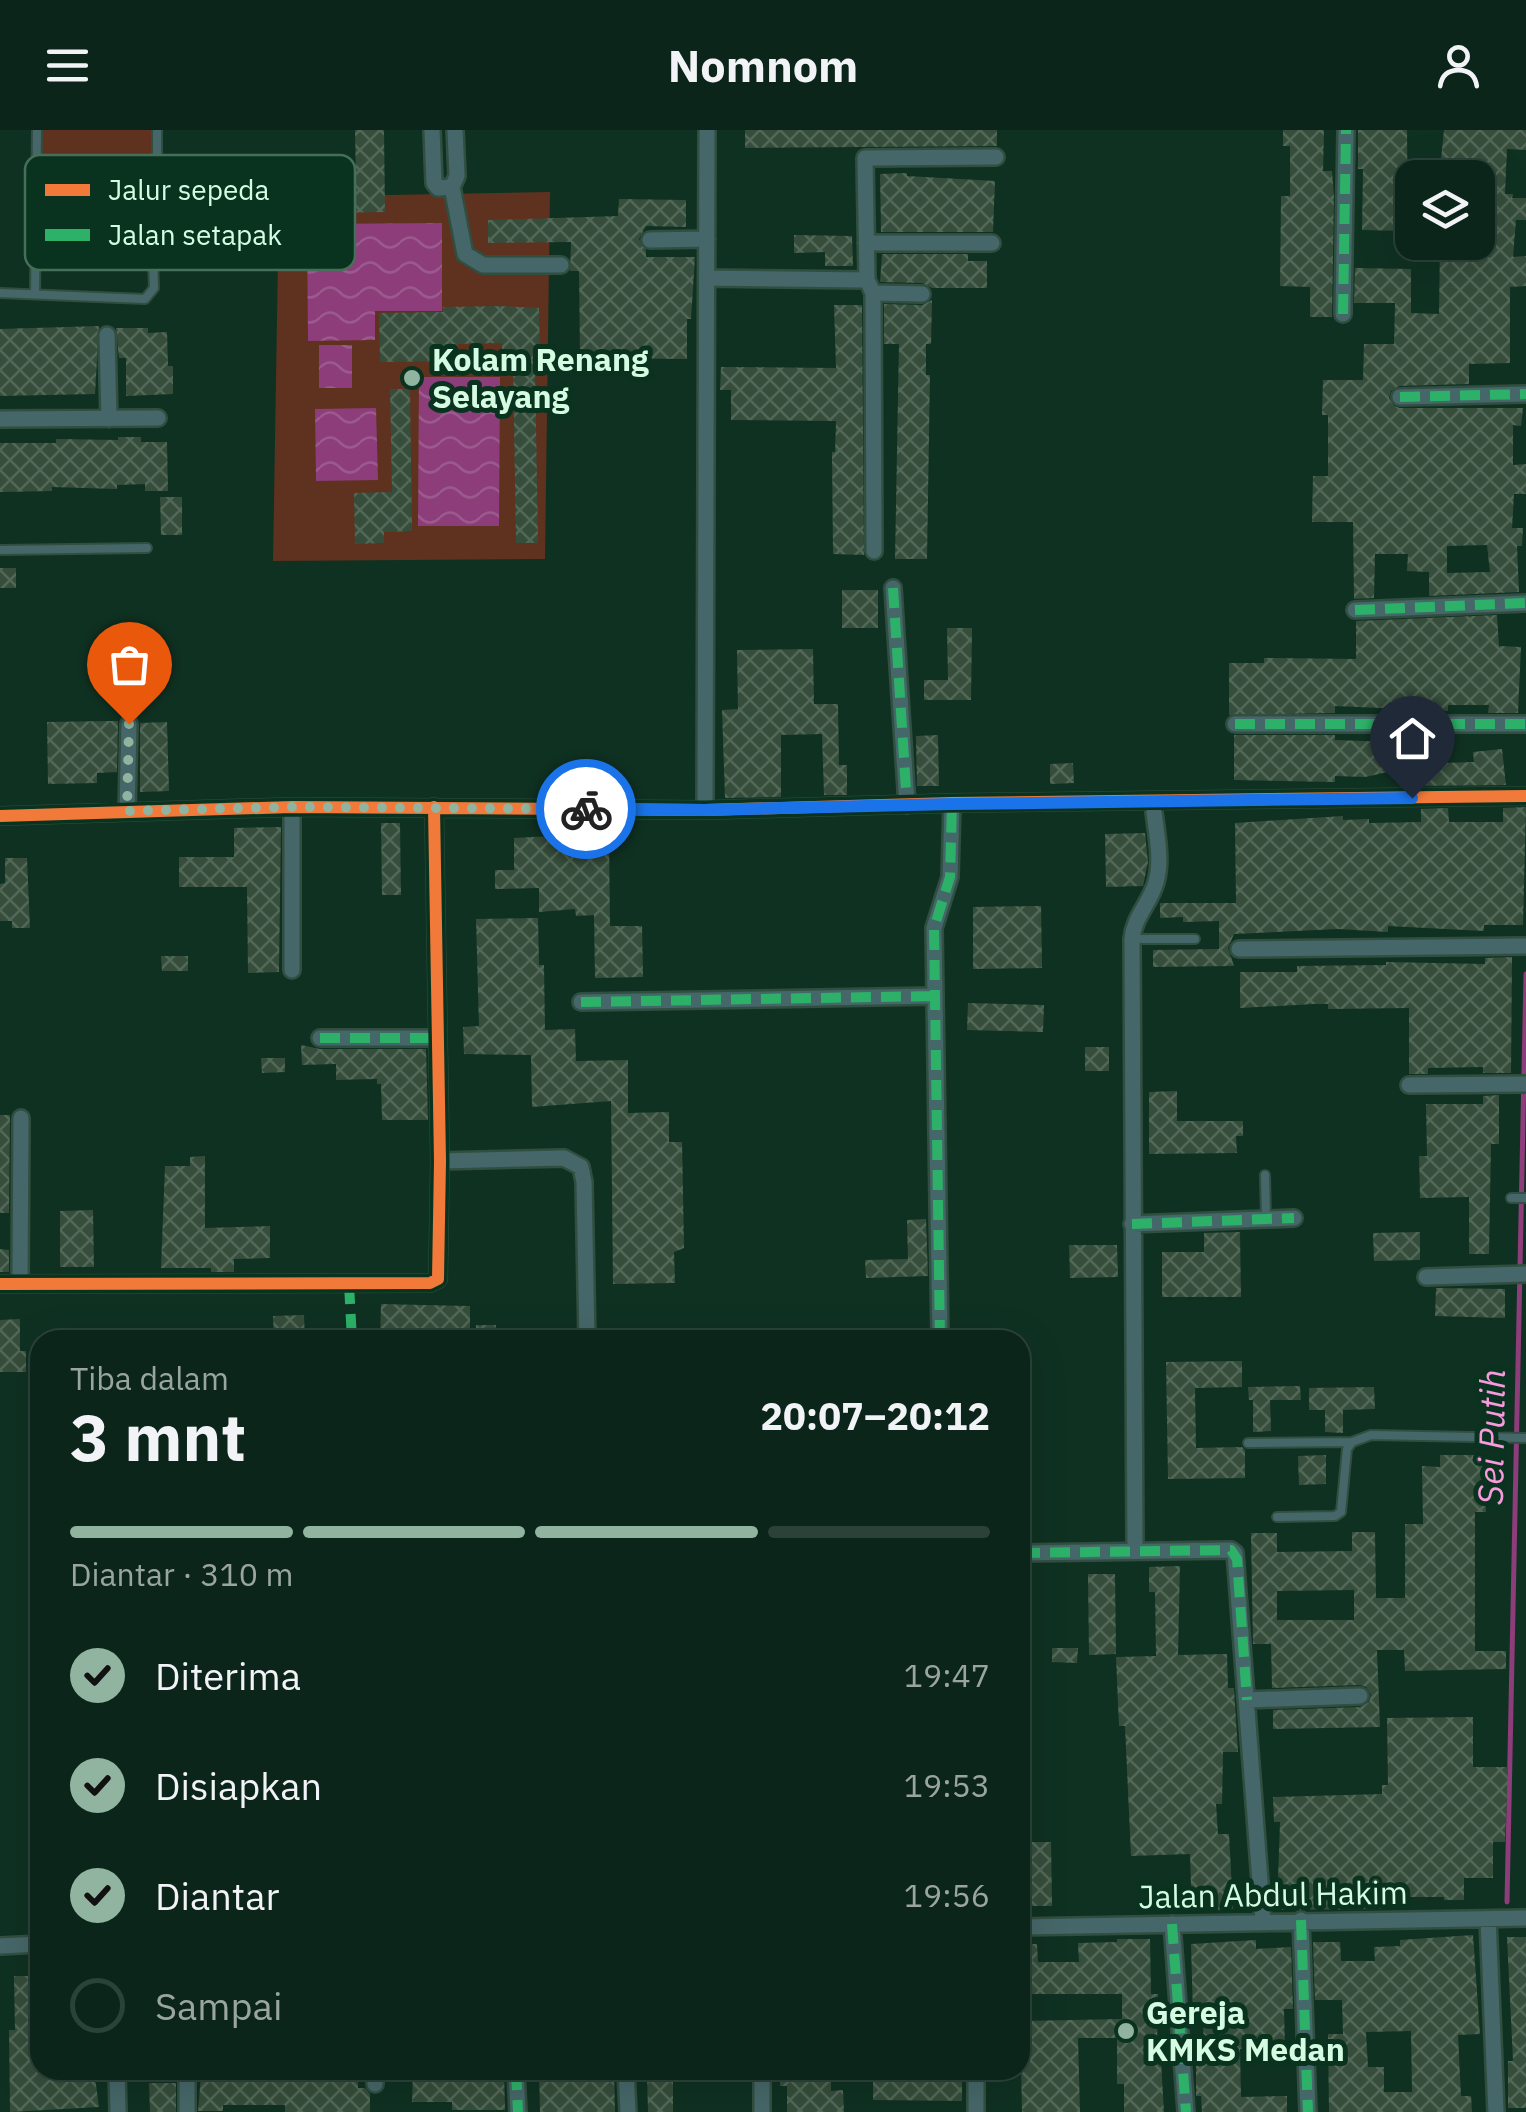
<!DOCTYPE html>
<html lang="id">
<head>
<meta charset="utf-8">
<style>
  body { margin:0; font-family:"IBM Plex Sans",sans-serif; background:#142d23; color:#f1f3f6; height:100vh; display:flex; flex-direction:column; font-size:38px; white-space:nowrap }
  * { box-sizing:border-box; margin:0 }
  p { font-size:32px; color:#9aa5a2 }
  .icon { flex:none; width:55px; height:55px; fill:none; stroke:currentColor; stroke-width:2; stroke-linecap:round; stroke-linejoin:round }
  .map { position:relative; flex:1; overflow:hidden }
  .panel { position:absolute; left:30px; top:1200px; width:1000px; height:750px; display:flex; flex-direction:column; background:#0b251a; border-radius:30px; box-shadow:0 10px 40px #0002,0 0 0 2px #2b4239 }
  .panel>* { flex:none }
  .fabs { position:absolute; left:1395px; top:30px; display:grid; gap:20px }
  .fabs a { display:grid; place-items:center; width:100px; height:100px; border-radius:20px; background:#0b251a; box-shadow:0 10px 40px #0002,0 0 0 2px #2b4239; font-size:50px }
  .pin { position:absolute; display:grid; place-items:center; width:85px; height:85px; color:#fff; margin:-102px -42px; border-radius:50% 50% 50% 0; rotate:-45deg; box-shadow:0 0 10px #0007 }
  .pin .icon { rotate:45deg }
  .courier { position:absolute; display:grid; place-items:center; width:100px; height:100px; margin:-50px; border:8px solid #1a73e8; border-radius:50%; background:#fff; color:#222; box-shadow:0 2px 12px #0007 }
  .headline em { font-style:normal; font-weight:700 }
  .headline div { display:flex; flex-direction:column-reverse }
  .headline { display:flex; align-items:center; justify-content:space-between; height:170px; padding:0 40px }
  h1 { font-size:65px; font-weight:700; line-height:75px }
  .bar { display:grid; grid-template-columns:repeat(4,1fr); gap:15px 10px; align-content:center; height:120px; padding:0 40px }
  .bar i { height:12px; border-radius:8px; background:#2b4239 }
  .bar .on { background:#90b49f }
  .bar p { grid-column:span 4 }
  ol { padding:0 40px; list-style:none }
  li { display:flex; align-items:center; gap:30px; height:110px }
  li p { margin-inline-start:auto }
  li .icon { padding:10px; border-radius:50%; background:#90b49f; color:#111; stroke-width:4 }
  li:last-child { color:#9aa5a2 }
  li i { width:55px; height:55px; border:5px solid #2b4239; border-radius:50% }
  header { display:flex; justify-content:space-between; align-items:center; height:130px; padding:0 40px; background:#0b251a; font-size:45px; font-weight:700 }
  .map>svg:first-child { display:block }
</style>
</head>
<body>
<header><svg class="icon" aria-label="menu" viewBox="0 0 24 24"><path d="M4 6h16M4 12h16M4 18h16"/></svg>Nomnom<svg class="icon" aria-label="person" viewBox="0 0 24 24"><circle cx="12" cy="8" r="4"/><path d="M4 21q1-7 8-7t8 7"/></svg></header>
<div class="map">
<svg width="1526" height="1982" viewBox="0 0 1526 1982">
  <defs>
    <pattern id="water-waves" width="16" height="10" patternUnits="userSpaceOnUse" patternTransform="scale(2.5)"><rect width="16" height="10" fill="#8c3d7a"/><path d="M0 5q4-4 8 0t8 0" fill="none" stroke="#9b5a8d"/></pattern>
    <pattern id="building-cross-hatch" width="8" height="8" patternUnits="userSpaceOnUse" patternTransform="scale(2.5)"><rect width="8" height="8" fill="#364d3b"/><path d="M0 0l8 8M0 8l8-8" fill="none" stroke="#526857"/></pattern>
  </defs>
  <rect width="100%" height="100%" fill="#0f3122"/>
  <!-- pitch -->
  <path fill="#5f311f" d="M41,0h112l1,118 -111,1z
    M550,62l-5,367 -272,2 6,-364z"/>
  <!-- water -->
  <path fill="url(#water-waves)" d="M442,93v88h-67v29l-67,1 -1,-117z
    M319,215h33v43h-33z
    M419,247h81l-1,149h-81z
    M376,278l2,72 -62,1 -1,-72z"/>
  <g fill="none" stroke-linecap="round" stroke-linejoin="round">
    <!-- stream -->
    <path stroke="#8c3d7a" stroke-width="5" d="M1507,1772l19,-928"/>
  </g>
  <!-- building -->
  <path fill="url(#building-cross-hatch)" fill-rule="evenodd" d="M355,0h29l1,82 -112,2v-26l83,-1z
    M745,0h252v16l-252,2z
    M1283,0h41l-1,41h9l2,26 -2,120h-22v-30l-30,-1 1,-90h9v-50h-7z
    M1358,0h49l1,101 -46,-1 1,-61h-5z
    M1444,0h82v20l-19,-1 -2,45h8l-1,4h14v22h-10l-3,37 13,-1v30l-16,1v76l-41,1v20l-70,2 -8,5 -2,7 5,8 6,2h123l-2,18 -8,-1v40l13,-1v30h-12l-2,34h11l-1,18h-5l2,46 -90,4v-24l-22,-1 1,-17h-33l-1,44 -20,1 -1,-77h-41l1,-46h15v-61h-6l1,-35h40l1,-36h30l1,-41h-41l1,-35 56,1v44l28,1 1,-72h38v-64h-39zM1487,415l3,27 -43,1v-27z
    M907,43v3l88,5 -2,51h-112l-1,-58z
    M619,69l67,1v27l-40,-1 -7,13 7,11v7h49l-4,62h-4v40l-107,-1 -1,-87h-9l1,-29 -83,1v-23l130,-4z
    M794,105l58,1 1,30h-28v-14l-31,1z
    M882,124h86v7h19v27h-55l-10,-5 -42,-1z
    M932,170l-1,44h-5v31h4l-3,184h-32l4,-215h-15v-40l38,1z
    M834,175h28l2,250 -31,-1 -1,-102h3l1,-31 -105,-1v-30h-11l1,-23 115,1z
    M500,176l39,2 1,54h-5l3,181h-22l-3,-180h-11v-20l-44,1v17l-78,1 -1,-49 64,-1v-5z
    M99,196l-4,68 -95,2v-67z
    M116,198h32v5l19,-1 1,34h5v28l-47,2v-38h-7z
    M390,259h20l2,142 -28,1v11l-29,1 -1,-51 38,-1z
    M118,307h23v5h26l1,49h-23v-7l-28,1v4l-65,-2v4l-52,1v-49h56v-4l62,1z
    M160,367h22v38h-21z
    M0,438h16v20h-16z
    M842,460h36v38h-36z
    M1497,485l2,31 22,1 -3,66h-30l1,-8h-41v6l-113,-5v7l-106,2v-52h35v-5l92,1v-38z
    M947,498h25l-1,72h-47v-20h24z
    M813,519l1,55h24l1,61h8v30h-23l-2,-61 -41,1v62l-56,1 -3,-88 16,-1 -1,-59z
    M109,591h9l-1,51 -20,1v10l-49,1 -1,-62z
    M167,592l2,69 -29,1v-69z
    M938,605l1,51h-22l-1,-50z
    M1234,605h101v5l58,2v29l-28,6 -30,-1v6l-101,-2z
    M1502,619l4,36 -95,1 -1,-22 64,-2 -1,-10z
    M1073,633l1,20 -24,1v-20z
    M1526,677l-3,118h-39v6l-96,-5v6l-50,-3 -104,5 -6,14 6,18 -81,1v-17l66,-1v-28l-36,1v-5l-23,1v-15h76l-1,-80 108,-7v4l26,-1v4l52,-1v-13l27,-1 1,14h54v-14z
    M381,693h19l1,72h-19z
    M281,697l-2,145 -31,1 -1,-86h-68v-30h55v-29z
    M609,703l1,93h32l1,51 -48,1 -1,-63 -18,1 -1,-7 -36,3v-24l-44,1v-19h19v-32z
    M1145,703l3,29 -5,24 -37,1 -1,-53z
    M5,728h22l3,70h-18v-7h-12v-37l5,-1z
    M1041,776l1,62 -69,1v-62z
    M538,788l1,47h5l1,65 30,-1 1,32 52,-1v53l41,-1v30h13l2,106 -10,4 1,31 -62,1 -2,-183 -79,6 -1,-52 -67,-1 -1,-27 16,-1 -3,-107z
    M161,826h27v15h-26z
    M1512,827l-1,116h-28v-6l-55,1v6h-19v-66l-81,1v-5h-14l-74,4v-36h57v-6l89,-1v-3l99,2v-6z
    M968,873l76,2 -1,27 -76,-2z
    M301,915l19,4h106l2,71h-46l-1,-36h-4v-5l-41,1v-16l-34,1z
    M1085,917h24v24h-24z
    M261,928h24v14l-23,1z
    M1177,961v30h66v15h-7l1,17 -88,1v-62z
    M1499,965v49h-8l-2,110h-20v-57l-49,1 -1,-42h8l-1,-52h57v-8z
    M0,985h10l-1,98h-9z
    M205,1026v72l65,-2v32l-36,1v13h-23v-4h-50l4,-102h25v-9z
    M93,1080l1,57h-34v-56z
    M926,1089l2,57 -62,2 -1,-18 43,-1 -1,-39z
    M1240,1102l1,65h-79v-45h42v-19z
    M1420,1102v28l-46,1 -1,-28z
    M1069,1115h48l1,32 -48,1z
    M0,1119l9,1v22h-9z
    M1436,1158l69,1v29l-70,-2z
    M381,1174l89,2v26h-29v8h-61z
    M304,1185l1,25h-31l-1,-24z
    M20,1189v32h6v21h-26v-52z
    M476,1195h20v15h-20z
    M1242,1231v26l-47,1 1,60 46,-1 3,3v28l-77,1 -2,-117z
    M1300,1256l1,14h-31l1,31 -18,1v-32h-4l-1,-13z
    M1374,1257l1,22 -32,1v23l-18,-1v-22h-16v-22z
    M1326,1325v29l-27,1 -1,-29z
    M1440,1325h43l3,57h-11v139h31v18l-101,2 -1,-21h-27l3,77 -107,2v-19l87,-3 9,-5 2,-7 -5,-8 -6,-2 -88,3 -1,-44h-18l-2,-111h26v19l75,-1v-19h23l1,66h29v-74h18l-1,-58 18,1zM1354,1460v30h-77v-29z
    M1180,1436l-2,89 49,-1 1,34h6l4,64h-15l-1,52h-6l2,30h11l4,75 -46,2 -1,-24h5l-1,-33 -59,2 -6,-130h-6l-3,-69 40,-1 -1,-64h-6v-25z
    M1088,1444h27l1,80 -27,1z
    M1052,1518h26l-1,15 -25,-1z
    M1473,1587v50h35l-3,75h-12v36h-29v22h-20v-3h-61v12l-106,1 3,-88h-6l-1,-25 109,-3v-9h6l-1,-67z
    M1021,1712h30l1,64h-30z
    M1473,1805l7,99 -22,1 3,61h10l1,16h-143l-1,-78h15l-1,-34h-27l-2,-58h27l1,19h34l-1,-14 26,-1v-6zM1411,1901l1,61h-28v-25h-16l-2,-35z
    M1507,1807h19v171h-18v-47h5z
    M1117,1809h33l1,55h7l-1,51h3l4,67h-40v-28h-7v-46h-39l2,74h-58l-2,-91 102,-2v-25h-102v-50h17l1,18h41l-1,-19 39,-1z
    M1256,1810v9l35,-2 2,62h-9l1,39 -45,1 1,48 46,-1v16h-85l-1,-16h-5v-36h8l-1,-45 -10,1 -2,-72z
    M14,1846h26v94h54l5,37 -89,5 -1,-82h6z
    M229,1940h129v18h7l5,6v18h-85v-7h-62v6h-25l3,-37h28z
    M413,1940h91l1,40h-53v-8h-40z
    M539,1940h75l1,42h-75z
    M780,1940h51v21l12,-1 1,22h-57v-26h-7z
    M873,1940h89v31l-89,-1z
    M647,1945h26v37h-25z
    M149,1953h27v29h-26z"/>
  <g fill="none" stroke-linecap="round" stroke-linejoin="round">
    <defs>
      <path id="lane" d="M36,134l117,-3 4,-20v-111
        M0,163l145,6 9,-11 -1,-27
        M35,164l2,-164
        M0,420l147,-2
        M1132,809h63
        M1265,1045l1,44
        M1511,1068h15
        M1248,1313l104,-1
        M1277,1387l58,-1 6,-4 6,-63 5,-7 19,-7 155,3
        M39,1737l1,34"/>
      <path id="street" d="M432,0l2,53 4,5 14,-1
        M455,0l2,46 -5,11 13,67 18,11h78
        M650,110l57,-1
        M866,113h126
        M707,148l160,2 6,13 49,1
        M867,150l-2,-122 131,-1
        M873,163l1,258
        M1343,184l3,-184
        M107,205l2,84
        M1400,267l126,-3
        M0,289l158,-1
        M893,458l14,217
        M1355,480l171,-7
        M1235,594h291
        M705,680l2,-680
        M127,681l2,-87
        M0,686l292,-9 413,3 247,-7 574,-7
        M1239,819l287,-3
        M292,840v-163
        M581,872l353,-6
        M320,908h117
        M1409,955l117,-1
        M440,1031l124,-3 17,9 3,15 3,158
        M1132,1094l162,-6
        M1426,1147l100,-3
        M0,1154l430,-1 8,-4 2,-118 -6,-354
        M20,1154l1,-166
        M940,1210l-6,-412 16,-51 2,-74
        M1135,1420l-3,-611c2,-23 18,-35 24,-57 7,-24 -1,-55 -3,-79
        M1020,1423l211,-3 4,3 28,368
        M1247,1570l113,-4
        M1488,1789l8,193
        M1301,1790l7,192
        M1172,1794l14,188
        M1020,1797l506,-9
        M0,1816l40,-2
        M117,1940l1,42
        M187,1940v42
        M516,1940l2,42
        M626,1940l2,42
        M762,1940v42
        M976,1940v42
        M375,1954v-14"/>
    </defs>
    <!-- lane casing -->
    <use href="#lane" stroke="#314f40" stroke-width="12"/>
    <!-- street casing -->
    <use href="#street" stroke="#314f40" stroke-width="20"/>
    <!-- lane -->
    <use href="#lane" stroke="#466769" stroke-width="8"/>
    <!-- street -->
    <use href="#street" stroke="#466769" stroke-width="15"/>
    <!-- quiet -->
    <path stroke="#2db169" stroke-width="10" stroke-dasharray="20 10" stroke-linecap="butt" d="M1343,184l3,-184
      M1400,267l126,-3
      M893,458l14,217
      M1355,480l171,-7
      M1235,594h291
      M581,872l353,-6
      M320,908h117
      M1132,1094l162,-6
      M349,1154l3,56
      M940,1210l-6,-412 16,-51 2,-74
      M1020,1423l211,-3 6,9 10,141
      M1301,1790l7,192
      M1172,1794l14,188
      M516,1940l2,42"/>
    <defs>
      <path id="cycleway" d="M0,686l292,-9 413,3 247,-7 574,-7
        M0,1154l430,-1 8,-4 2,-118 -6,-354"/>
    </defs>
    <!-- cycleway casing -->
    <use href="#cycleway" stroke="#09331f" stroke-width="19"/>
    <!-- cycleway -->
    <use href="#cycleway" stroke="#f17a3a" stroke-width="12"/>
  </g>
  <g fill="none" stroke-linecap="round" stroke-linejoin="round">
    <!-- done -->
    <path stroke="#90b49f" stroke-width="10" stroke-dasharray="0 18" d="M129,594l-2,87 165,-4 294,2"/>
    <!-- route -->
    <path stroke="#1a73e8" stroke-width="12" d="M586,679l119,1 247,-6 460,-6"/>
  </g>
  <!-- markers -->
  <g fill="#90b49f" stroke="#09331f" stroke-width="4">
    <circle cx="412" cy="248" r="10"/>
    <circle cx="1126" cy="1901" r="10"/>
  </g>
  <g text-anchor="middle" stroke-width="10" stroke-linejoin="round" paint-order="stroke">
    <!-- poi labels -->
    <g font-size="32" font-weight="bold" fill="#d6fbe3" stroke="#09331f" text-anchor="start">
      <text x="432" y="241">Kolam Renang<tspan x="432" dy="37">Selayang</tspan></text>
      <text x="1146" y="1894">Gereja<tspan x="1146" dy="37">KMKS Medan</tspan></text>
    </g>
    <!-- street labels -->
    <g font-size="32" fill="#d6fbe3" stroke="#09331f">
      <text transform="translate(1273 1765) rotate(-1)" y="11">Jalan Abdul Hakim</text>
    </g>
    <!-- water labels -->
    <g font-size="35" font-style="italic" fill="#f99ade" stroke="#09331f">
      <text transform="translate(1492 1307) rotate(-89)" y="12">Sei Putih</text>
    </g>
  </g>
  <!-- legend -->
  <rect x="25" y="25" width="330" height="115" rx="15" fill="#09331f" stroke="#466f5a" stroke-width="2.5"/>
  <rect x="45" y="54" width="45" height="12" fill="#f17a3a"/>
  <rect x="45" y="99" width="45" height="12" fill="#2db169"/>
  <g font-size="28" fill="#d6fbe3">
    <text x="108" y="70">Jalur sepeda</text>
    <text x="108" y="115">Jalan setapak</text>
  </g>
</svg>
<div class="fabs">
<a><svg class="icon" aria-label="layers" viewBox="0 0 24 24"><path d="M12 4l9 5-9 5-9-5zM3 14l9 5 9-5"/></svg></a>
</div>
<div class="pin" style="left:129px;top:594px;background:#ea580c"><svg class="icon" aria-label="bag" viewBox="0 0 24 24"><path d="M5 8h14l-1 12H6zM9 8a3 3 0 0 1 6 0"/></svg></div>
<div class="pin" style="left:1412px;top:668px;background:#1f2937"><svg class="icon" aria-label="home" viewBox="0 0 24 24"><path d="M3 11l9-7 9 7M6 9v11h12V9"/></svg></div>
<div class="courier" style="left:586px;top:679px"><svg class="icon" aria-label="bike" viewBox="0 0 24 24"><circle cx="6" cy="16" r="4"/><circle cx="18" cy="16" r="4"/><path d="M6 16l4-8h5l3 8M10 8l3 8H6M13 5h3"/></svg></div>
<section class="panel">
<div class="headline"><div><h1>3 mnt</h1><p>Tiba dalam</p></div><em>20:07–20:12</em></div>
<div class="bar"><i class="on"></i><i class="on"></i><i class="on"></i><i></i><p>Diantar · 310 m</p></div>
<ol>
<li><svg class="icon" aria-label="check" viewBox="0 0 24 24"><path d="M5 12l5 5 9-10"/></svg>Diterima<p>19:47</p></li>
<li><svg class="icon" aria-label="check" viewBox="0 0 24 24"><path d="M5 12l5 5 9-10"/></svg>Disiapkan<p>19:53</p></li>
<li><svg class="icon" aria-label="check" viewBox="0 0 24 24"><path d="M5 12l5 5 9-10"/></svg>Diantar<p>19:56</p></li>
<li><i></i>Sampai</li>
</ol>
</section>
</div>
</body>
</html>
